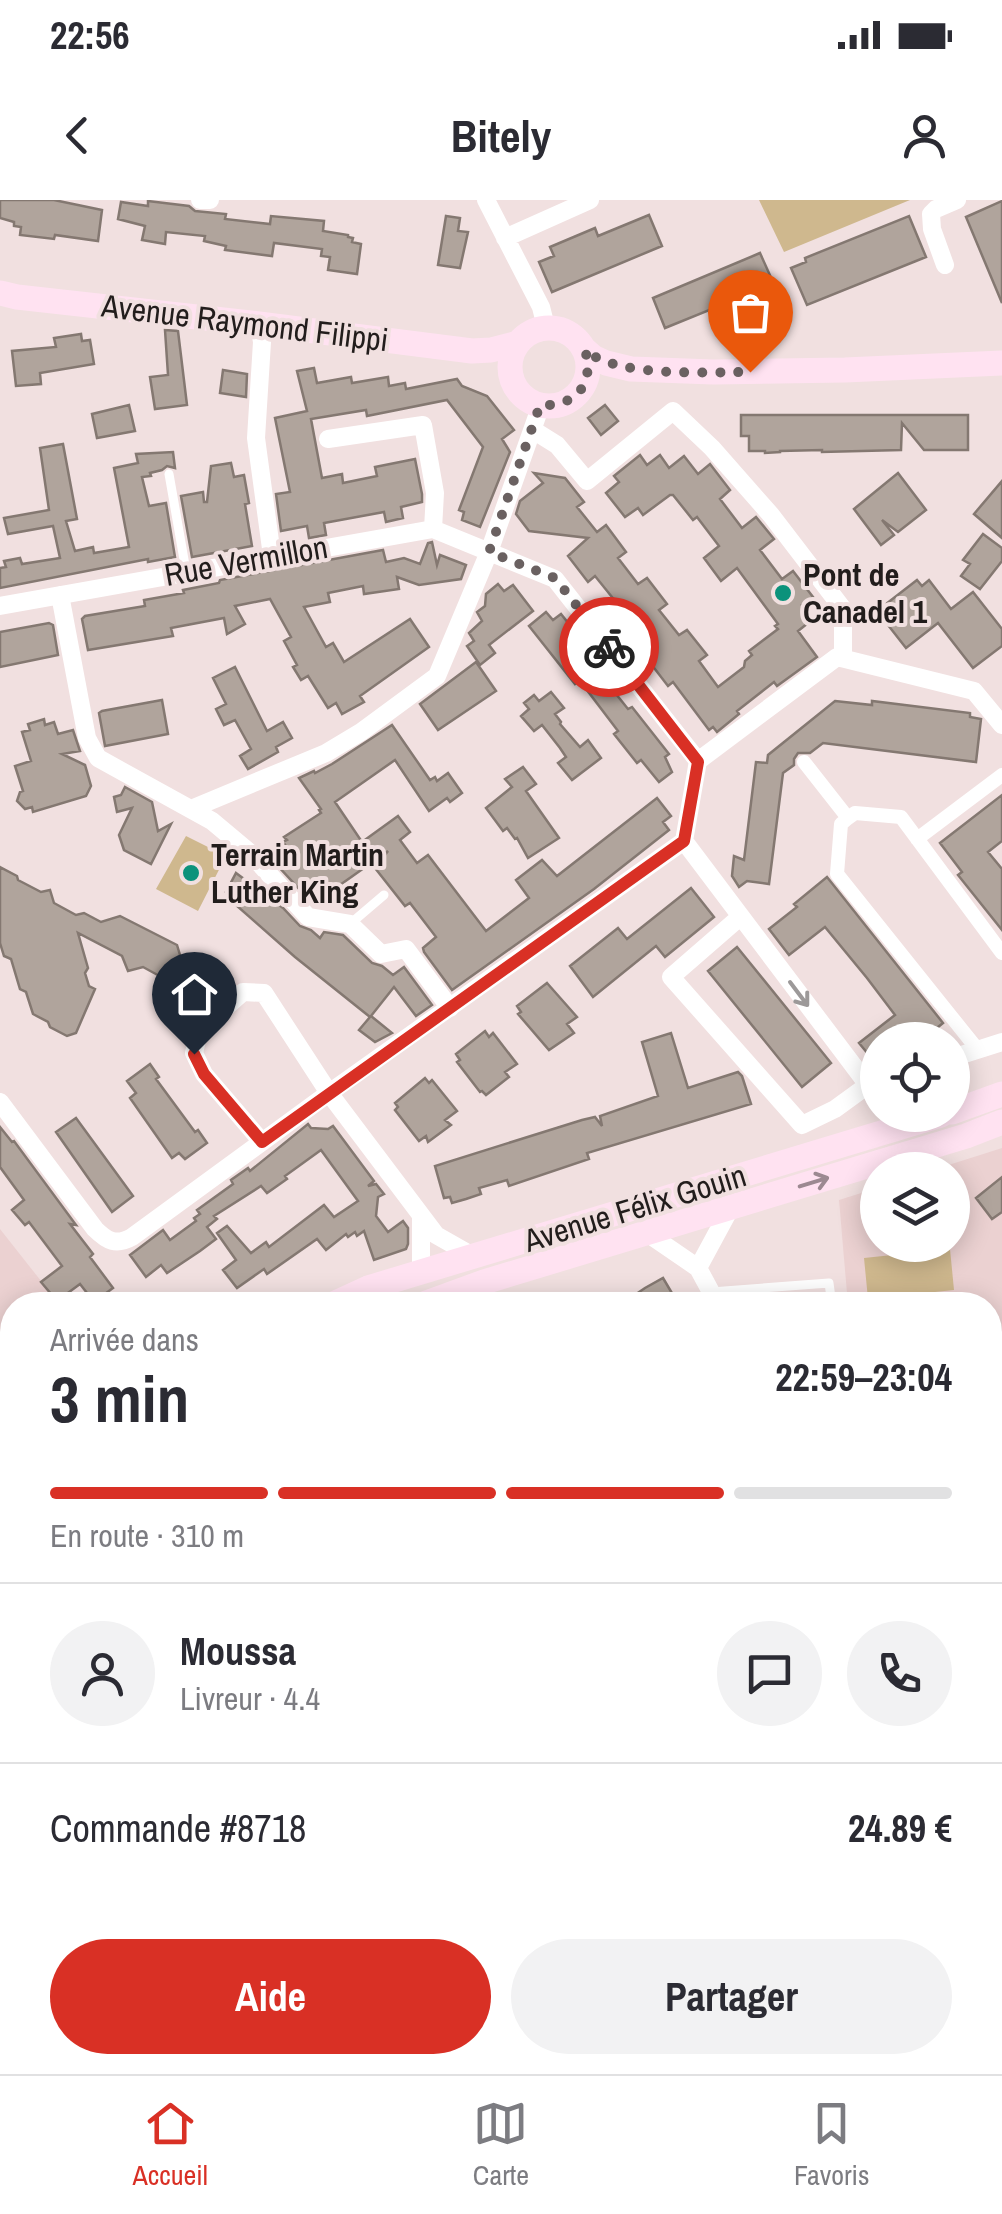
<!DOCTYPE html>
<html lang="fr">
<head>
<meta charset="utf-8">
<style>
  body { margin:0; font-family:"Archivo Narrow",sans-serif; background:#f2f2f3; color:#2b2b33; height:100vh; display:flex; flex-direction:column; font-size:38px; white-space:nowrap }
  * { box-sizing:border-box; margin:0 }
  p { font-size:32px; color:#7c7c81 }
  .icon { flex:none; width:55px; height:55px; fill:none; stroke:currentColor; stroke-width:2; stroke-linecap:round; stroke-linejoin:round }
  .map { position:relative; flex:1; overflow:hidden }
  .sheet { position:absolute; left:0px; top:1092px; width:1002px; height:782px; display:flex; flex-direction:column; background:#fff; border-radius:40px 40px 0 0; box-shadow:0 5px 25px #0003 }
  .sheet>* { flex:none }
  .tools { position:absolute; left:860px; top:822px; display:grid; gap:20px }
  .tools a { display:grid; place-items:center; width:110px; height:110px; border-radius:50%; background:#fff; box-shadow:0 5px 25px #0003; font-size:50px }
  .pin { position:absolute; display:grid; place-items:center; width:85px; height:85px; color:#fff; margin:-102px -42px; border-radius:50% 50% 50% 0; rotate:-45deg; box-shadow:0 0 10px #0007 }
  .pin .icon { rotate:45deg }
  .courier { position:absolute; display:grid; place-items:center; width:100px; height:100px; margin:-50px; border:8px solid #d93025; border-radius:50%; background:#fff; color:#222; box-shadow:0 2px 12px #0007 }
  .head em { font-style:normal; font-weight:800 }
  .head div { display:flex; flex-direction:column-reverse }
  .head { display:flex; align-items:center; justify-content:space-between; height:170px; padding:0 50px }
  h1 { font-size:65px; font-weight:800; line-height:75px }
  .bar { display:grid; grid-template-columns:repeat(4,1fr); gap:15px 10px; align-content:center; height:120px; padding:0 50px }
  .bar i { height:12px; border-radius:8px; background:#e1e1e2 }
  .bar .selected { background:#d93025 }
  .bar p { grid-column:span 4 }
  .line { display:flex; align-items:center; gap:25px; padding:0 50px; border-top:2px solid #e1e1e2 }
  .line div { flex:1 }
  .round { display:grid; place-items:center; flex:none; width:105px; height:105px; border-radius:52px; background:#f2f2f3 }
  .button { display:flex; gap:20px; margin-top:auto; padding:20px 50px }
  .button a { flex:1; height:115px; border-radius:60px; background:#d93025; color:#fff; font-size:40px; font-weight:800; line-height:115px; text-align:center }
  .button a+a { background:#f2f2f3; color:#2b2b33 }
  .status { display:flex; justify-content:space-between; align-items:center; height:70px; padding:0 50px; background:#fff; direction:ltr }
  .status svg { height:28px; fill:currentColor }
  header { display:flex; justify-content:space-between; align-items:center; height:130px; padding:0 50px; background:#fff; font-size:45px; font-weight:800 }
  .dock { display:flex; justify-content:space-around; align-items:center; height:140px; border-top:2px solid #e1e1e2; background:#fff; font-size:28px; color:#7c7c81 }
  .dock a { display:grid; justify-items:center; gap:5px }
  .dock .selected { color:#d93025 }
  .map>svg:first-child { display:block }
</style>
</head>
<body>
<div class="status"><b>22:56</b><svg viewBox="0 0 49 12"><path d="M0 12V9h3v3zM5 12V6h3v6zM10 12V3h3v9zM15 12V0h3v12zM26 1h20v11H26zM47 4h2v5h-2z"/></svg></div>
<header><svg class="icon" aria-label="back" viewBox="0 0 24 24"><path d="M15 5l-7 7 7 7"/></svg>Bitely<svg class="icon" aria-label="person" viewBox="0 0 24 24"><circle cx="12" cy="8" r="4"/><path d="M4 21q1-7 8-7t8 7"/></svg></header>
<div class="map">
<svg width="1002" height="1874" viewBox="0 0 1002 1874">
  <rect width="100%" height="100%" fill="#f1e0e0"/>
  <!-- built -->
  <path fill="#ebd1d1" d="M1002,948v404l-12,-9v-238h-142l-9,-105 38,-12 1,57h74v-75h-19z
    M0,1029l60,76h-48v125l-12,6z
    M990,1619l12,62v193h-268l-7,-11 263,-1z"/>
  <!-- green -->
  <path fill="#cfb88e" d="M759,0h151l-126,52z
    M186,636l40,20 -28,55 -42,-22z
    M950,1049l4,41 -86,9 -4,-41z
    M721,1862l7,12h-577l-4,-11z"/>
  <!-- forest -->
  <path fill="#c09b53" d="M468,1862l5,12h-110v-4l13,-7z
    M481,1863h148l-8,11h-135z"/>
  <!-- building -->
  <path fill="#b0a49c" stroke="#847871" stroke-width="2.5" d="M0,0h54l48,10 -4,31 -43,-6 -1,4 -34,-4 1,-8 -7,-1v-4l-14,-4z
    M148,1l41,5 6,5 31,3 -1,5 45,5 1,-8 53,5 -1,10 25,4v2l5,1 -1,4 9,2 -4,30 -29,-4 2,-13 -9,-1 1,-7 -48,-6 -2,13 -47,-6 1,-4 -22,-5 1,-5 -39,-4 -1,12 -23,-4 3,-14 -27,-7 3,-17 27,4z
    M1002,1v102l-36,-86z
    M649,15l13,31 -110,46 -13,-30 15,-6 -4,-9 45,-19 3,8z
    M446,16l14,2 -2,13 10,1 -8,36 -22,-3z
    M909,16l17,41 -119,48 -16,-37 15,-6 -1,-4z
    M760,53l13,29 -15,6 4,9 -44,19 -4,-8 -49,20 -12,-30z
    M165,130l13,1 9,74 -32,4 -5,-32 18,-2z
    M81,134l1,7 8,-1 4,24 -54,9 1,11 -25,2 -4,-35 44,-4 -2,-9z
    M314,168l3,15 34,-6 1,6 36,-6 1,9 16,-3 1,6 51,-10 5,7 25,10 27,34 -12,9 8,13 -30,75 -18,-7 2,-8 -5,-2 24,-63 -36,-47 -80,16 -1,-6 -55,9 11,59 20,-4 1,9 34,-7 -2,-9 40,-8 7,35v8l-21,5 2,11 -17,4 -2,-10 -60,11 2,12 -17,3 -2,-12 -26,5 -5,-37 14,-2 -15,-74 32,-7 -10,-40z
    M223,170l24,4 -1,23 -26,-4z
    M129,205l6,26 -38,7 -5,-24z
    M605,205l13,16 -17,14 -13,-17z
    M741,215h227v35h-44l-22,-27 -1,27 -79,2v-2l-42,1v1l-15,1v-2h-16v-15h-8z
    M63,244l14,75 -11,2 9,30 18,-4 1,6 35,-6 -15,-79 24,-5 -2,-9 37,-2 2,16 -8,-2 -5,4 -12,3 1,3 -9,1 7,29 17,-3 9,54 -27,5v-3l-148,29v-20l6,-1 -2,-6 16,-3 2,6 38,-6 -7,-32 -45,8 -4,-16 45,-8 -9,-62z
    M640,255l7,10 13,-10 9,13 15,-12 14,18 12,-10 20,26 -10,9 22,29 14,-11 18,22 -14,11 22,29 11,-8 20,26 -11,8 11,14 -15,12 19,26 -40,29 -3,-4 -37,29 2,3 -22,18 -4,-5 -4,3 -36,-48 -5,4 -20,-26 8,-6 -20,-26 -8,6 -20,-26 8,-6 -21,-26 -7,6 -20,-26 20,-18 -59,-7 -13,-17 4,-13 23,-18 -9,-10 31,5 19,24 -7,5 20,25 9,-7 20,27 -8,6 20,26 9,-6 20,26 -8,6 20,25 8,-5 20,25 -8,6 19,26 26,-20 1,-6 7,-6 -3,-4 29,-22 -3,-3 3,-2 -41,-56 -16,13 -17,-23 15,-12 -22,-29 -4,3 -20,-25h-3l-27,20 -5,-7 -13,9 -19,-24 13,-11 -5,-6z
    M231,263l3,14 10,-2 5,28 -4,1 7,42 -60,11 -11,-61 22,-4 1,10h3l4,-36z
    M898,273l28,37 -28,22 -16,-12 12,15 -13,10 -27,-36z
    M1002,281v57l-28,-24z
    M983,334l19,14v13l-22,28 -19,-13 9,-12 -7,-4z
    M432,342l5,23 3,-10 26,10 -5,14 -42,6 -22,-8 2,12 -35,5 -1,-8 -35,7 2,9 -26,5 22,40 7,-4 11,19 66,-43 19,28 -69,49 4,6 -22,12 -6,-11 -8,5 -20,-32 -7,4 -8,-13 4,-2 -13,-24 7,-4 -21,-38 -35,7 10,18 -18,10 -3,-16 -53,10 2,8 -85,14 -6,-31 3,-3 60,-10 -1,-6 40,-7 -1,-3 36,-7 1,-3 163,-30 3,12 18,-4 16,6 8,-21z
    M917,380l5,6 7,-6 22,29 22,-17 29,37v17l-29,22 -35,-45 -32,25 -29,-37z
    M498,384l6,7 9,-6 20,26 -44,34 6,8 -15,12 -13,-19 7,-5 -5,-8 13,-12 -5,-9 8,-6 1,-12z
    M546,412l7,8 8,-6 47,59 -3,3 4,6 -1,2 20,25 4,-2 37,47 -4,3 7,15 -13,10 -18,-22 -4,3 -23,-29 4,-3 -38,-50 -5,3 -46,-58z
    M49,423l4,2 5,30 -58,12v-35z
    M476,462l20,29 -58,39 -18,-26z
    M235,467l32,64 16,-9 9,16 -16,9 2,5 -30,17 -8,-13 11,-7 -16,-29 -11,5 -8,-16 10,-5 -13,-26z
    M551,492l13,16 -9,6 6,8 -1,2 20,23 8,-7 13,18 -29,22 -14,-17 8,-6 -6,-9 -18,-23 -8,6 -13,-15 8,-7 -5,-6 10,-8 5,6z
    M162,500l6,34 -63,12 -6,-33 3,-2z
    M835,501l37,4v-4l98,12v4l11,2 -5,43 -153,-19 -13,10h-12l-4,6v6l-11,8 -14,111 -22,-3 -8,6 -7,-11 2,-20 10,4 12,-98 11,1 1,-8z
    M44,519l1,6 9,-3 4,12 15,-4 7,21 -18,3 23,11 6,21 -5,10 -53,16 -1,-5 -7,2 -8,-8 3,-9 3,-1 -8,-25 16,-5 -9,-29 8,-2 -2,-6z
    M392,525l38,55 5,-3 2,4 11,-8 14,20 -12,9 -3,-4 -18,13 -34,-51 -60,42 27,40 36,-26 12,16 -10,8 17,23 11,-8 58,76 43,-33 -13,-18 26,-20 15,16 100,-78 14,18 -8,6 6,8 -75,59 -142,101 -28,-38 -1,-4 13,-11 -26,-34 -5,3 -30,-38 13,-17 -75,53 -35,-38 16,-9 -11,-15 4,-2 -3,-3 37,-24 -2,-3 2,-1 -22,-31 15,-7 1,2 17,-9z
    M523,567l13,17 -10,7 33,47 -31,20 -11,-20 -2,1 -8,-11 -4,3 -17,-23 26,-21 -7,-8z
    M125,587l27,15 6,29 13,-7 -20,40 -27,-14 -5,-15 13,-27 -15,4 -3,-15 7,-2z
    M1002,595v46l-14,11 14,17v61l-44,-55 4,-3 -22,-29z
    M0,667l17,9 1,4 23,12 9,-2 4,13 22,12 8,-2 17,9 19,-6 57,29 6,20 17,10 8,22 -24,7 -12,-6 -7,-19 -22,-12 -15,4 -6,-15 -44,-23 10,35 -3,5 4,13 6,3 -19,44 -9,3 -17,-9 -2,-5 -15,-8 -7,-22 -6,-3 -9,-30 -7,-3 -4,-13z
    M236,673l47,35 17,18 11,4 9,8 4,-6 19,3 29,28 10,3 11,9 11,-8 28,38 -16,11 -22,-29 -23,29 21,17 -17,9 -16,-12 11,-13 -75,-60 -67,-59 2,-3 -4,-3z
    M827,677l116,146 -21,17h-44v26l-19,-23 36,-28 -28,-37 -42,-51 -36,28 -20,-26 28,-22 -3,-3z
    M691,688l23,29 -49,40 -9,-11 -63,51 -23,-31 48,-38 9,11z
    M737,747l94,116 -29,24 -94,-116z
    M547,783l30,34 -10,7 7,9 -25,17 -31,-36 3,-2 -4,-6z
    M485,831l4,6 4,-4 24,31 -12,8 4,5 -23,18 -4,-4 -2,1 -23,-30 3,-2 -4,-6z
    M671,833l17,55 50,-16 4,4 9,28 -164,49 2,6 -80,27 -2,-6 -28,8 2,6 -15,5 -14,4 -2,-6 -6,1 -9,-32 147,-46 13,-3 7,9 -2,-10 58,-20 -16,-54z
    M150,864l9,13 -3,2 39,53 3,-2 9,13 -22,16 -6,-6 -7,5 -42,-60 6,-5 -9,-12z
    M425,878l4,5 3,-3 25,31 -12,9 6,5 -23,17 -2,-6 -7,5 -24,-31 3,-3 -3,-4z
    M76,918l57,78 -21,16 -56,-80z
    M308,924l3,4 17,1 5,-3 41,55 -6,5 8,-2 8,10 -6,3 -2,19 12,16 15,-11 5,7v16l-2,5 -32,11 -10,-29 -7,5 -2,-4 -7,5 -2,-3 -20,16 -9,-11 -50,35 -3,-5 -27,19 -14,-18 13,-10 -19,-27 10,-7 24,27 15,-11 3,5 55,-42 10,12 24,-16 -37,-51 -36,26 2,3 -20,14 -6,-7 -47,30 3,3 -10,8 9,12 -16,12 -33,22 -6,-8 -15,12 -16,-22 33,-25 7,10 26,-19 -2,-3 6,-4 -3,-4 36,-26 -2,-4 17,-12 2,3z
    M0,927l12,15 2,-1 62,84 -6,-1 23,30 -3,3 23,31 -19,14 -14,-18 -23,17 -16,-19 21,-16 -33,-44 -4,3 -13,-15 12,-10 -24,-33z
    M1002,977v35l-10,7 -16,-21z
    M663,1078l16,27h-59l25,-17z"/>
  <g fill="none" stroke-linecap="round" stroke-linejoin="round">
    <!-- service -->
    <path stroke="#fff" stroke-width="9" d="M169,274l17,97
      M350,724l34,-29
      M711,1092l118,-9 3,22
      M730,1105l100,-9
      M990,1363l12,-22
      M990,1371l12,8"/>
    <!-- pedestrian -->
    <path stroke="#fff" stroke-width="14" d="M804,562l44,56 7,-5 46,4 101,136
      M848,618l-7,6 -4,50 141,176
      M917,639l85,-64"/>
    <!-- minor -->
    <path stroke="#fff" stroke-width="18" d="M200,0h10
      M486,0l55,107 5,20
      M505,38l85,-38
      M945,65l-13,-36 -1,-15 5,-5 21,-9
      M259,124l3,18 -6,96 16,118
      M533,230l24,15 30,36 86,-70 39,37 59,67 72,94v49
      M328,239l95,-14 12,68 -2,36
      M60,395l27,143 11,20 114,63 37,31 59,65 42,7 31,30 25,-5 44,59
      M0,406l433,-77 122,50 143,182
      M191,609l135,-56 35,-21 76,-56 52,-124 52,-147
      M740,717l-69,60 131,148 33,-16 33,-24 8,-2
      M952,858l50,-16
      M868,885l-184,-244 14,-80 139,-104 137,34 28,34
      M0,902l95,127c12,12 21,17 37,8l197,-144 107,142 37,21
      M262,942l-58,-68 -10,-21 5,-22 44,-39 21,1 65,100 355,-252
      M647,1033l51,35 20,37
      M698,1068l33,-61
      M421,1072v-54
      M990,1525l12,9"/>
    <!-- secondary -->
    <path stroke="#ffe2f1" stroke-width="25" d="M0,93l17,4 242,27 213,27 19,-1 27,-7
      M510 167a39 39 0 1 1 78 0a39 39 0 1 1-78 0Z
      M585,150l8,7 13,6 25,6 82,3 132,-2 157,-7
      M952,912l50,-18
      M331,1105l37,-17 573,-173
      M421,1105l63,-23 482,-146 36,-14
      M0,1264l12,-6
      M0,1295l12,-6
      M0,1626l12,16
      M0,1681l12,20
      M90,1862l5,12
      M119,1862l4,12"/>
  </g>
  <!-- one-way arrows -->
  <defs><path id="oneway-shaft" d="M-6 0H5M1.5-3L5.5 0L1.5 3" fill="none" stroke-width="1.6" stroke-linecap="round" stroke-linejoin="round" transform="scale(2.5)"/></defs>
  <use stroke="#9c9999" href="#oneway-shaft" transform="translate(799 794) rotate(53)"/>
  <use stroke="#9c8991" href="#oneway-shaft" transform="translate(814 982) rotate(-17)"/>
  <g fill="none" stroke-linecap="round" stroke-linejoin="round">
    <!-- done -->
    <path stroke="#6a6161" stroke-width="10" stroke-dasharray="0 18" d="M609,447l-54,-69 -66,-26 51,-147c36,2 55,-21 45,-55 32,28 122,22 165,22"/>
    <!-- route -->
    <path stroke="#d93025" stroke-width="12" d="M194,854l10,20 58,68 422,-301 14,-79 -89,-115"/>
  </g>
  <!-- markers -->
  <g fill="#0b927b" stroke="#f1e0e0" stroke-width="4">
    <circle cx="783" cy="393" r="10"/>
    <circle cx="191" cy="673" r="10"/>
  </g>
  <g text-anchor="middle" stroke-width="8" stroke-linejoin="round" paint-order="stroke">
    <!-- street labels -->
    <g font-size="32" fill="#221d1c" stroke="#f1e0e0">
      <text transform="translate(245 123) rotate(7)" y="11">Avenue Raymond Filippi</text>
      <text transform="translate(246 361) rotate(-10)" y="11">Rue Vermillon</text>
      <text transform="translate(635 1008) rotate(-17)" y="11">Avenue Félix Gouin</text>
    </g>
    <!-- poi labels -->
    <g font-size="32" font-weight="bold" fill="#221d1c" stroke="#f1e0e0" text-anchor="start">
      <text x="803" y="386">Pont de<tspan x="803" dy="37">Canadel 1</tspan></text>
      <text x="211" y="666">Terrain Martin<tspan x="211" dy="37">Luther King</tspan></text>
    </g>
  </g>
</svg>
<div class="tools">
<a><svg class="icon" aria-label="locate" viewBox="0 0 24 24"><circle cx="12" cy="12" r="6"/><path d="M12 2v4M12 18v4M2 12h4M18 12h4"/></svg></a>
<a><svg class="icon" aria-label="layers" viewBox="0 0 24 24"><path d="M12 4l9 5-9 5-9-5zM3 14l9 5 9-5"/></svg></a>
</div>
<div class="pin" style="left:750px;top:172px;background:#ea580c"><svg class="icon" aria-label="bag" viewBox="0 0 24 24"><path d="M5 8h14l-1 12H6zM9 8a3 3 0 0 1 6 0"/></svg></div>
<div class="pin" style="left:194px;top:854px;background:#1f2937"><svg class="icon" aria-label="home" viewBox="0 0 24 24"><path d="M3 11l9-7 9 7M6 9v11h12V9"/></svg></div>
<div class="courier" style="left:609px;top:447px"><svg class="icon" aria-label="bike" viewBox="0 0 24 24"><circle cx="6" cy="16" r="4"/><circle cx="18" cy="16" r="4"/><path d="M6 16l4-8h5l3 8M10 8l3 8H6M13 5h3"/></svg></div>
<section class="sheet">
<div class="head"><div><h1>3 min</h1><p>Arrivée dans</p></div><em>22:59–23:04</em></div>
<div class="bar"><i class="selected"></i><i class="selected"></i><i class="selected"></i><i></i><p>En route · 310 m</p></div>
<div class="line" style="height:180px"><a class="round"><svg class="icon" aria-label="person" viewBox="0 0 24 24"><circle cx="12" cy="8" r="4"/><path d="M4 21q1-7 8-7t8 7"/></svg></a><div><b>Moussa</b><p>Livreur · 4.4</p></div><a class="round"><svg class="icon" aria-label="chat" viewBox="0 0 24 24"><path d="M4 5h16v11H9l-5 4z"/></svg></a><a class="round"><svg class="icon" aria-label="phone" viewBox="0 0 24 24"><path d="M5 4h4l2 5-3 2q2 4 5 5l2-3 5 2v4C11 20 4 13 5 4z"/></svg></a></div>
<div class="line" style="height:130px"><div>Commande #8718</div><b>24.89 €</b></div>
<div class="button"><a>Aide</a><a>Partager</a></div>
</section>
</div>
<nav class="dock">
<a class="selected"><svg class="icon" aria-label="home" viewBox="0 0 24 24"><path d="M3 11l9-7 9 7M6 9v11h12V9"/></svg>Accueil</a>
<a><svg class="icon" aria-label="map" viewBox="0 0 24 24"><path d="M3 6l6-2 6 2 6-2v14l-6 2-6-2-6 2zM9 4v14M15 6v14"/></svg>Carte</a>
<a><svg class="icon" aria-label="saved" viewBox="0 0 24 24"><path d="M7 4h10v16l-5-4-5 4z"/></svg>Favoris</a>
</nav>
</body>
</html>
